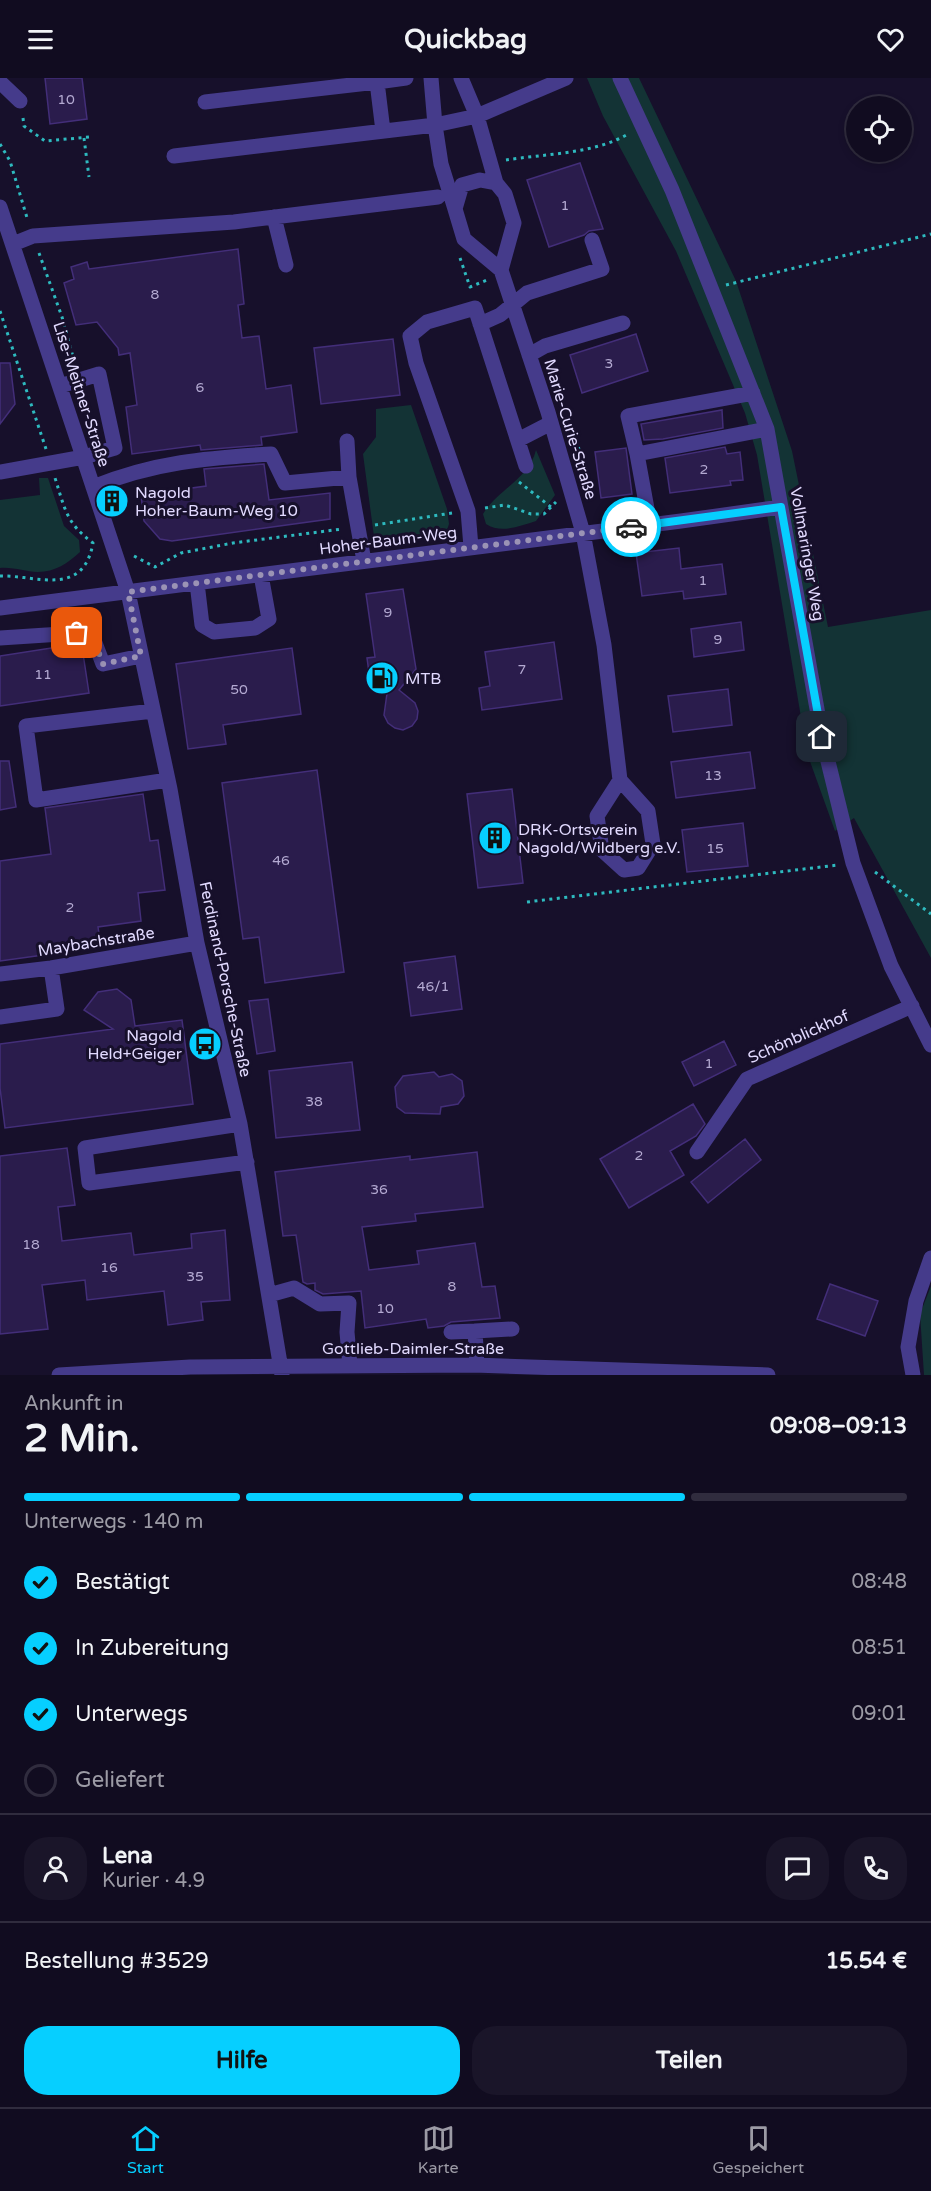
<!DOCTYPE html>
<html lang="de">
<head>
<meta charset="utf-8">
<style>
  body { margin:0; font-family:"Varela Round",sans-serif; background:#1a1529; color:#f1f3f6; height:100vh; display:flex; flex-direction:column; font-size:22px; white-space:nowrap }
  * { box-sizing:border-box; margin:0 }
  p { font-size:20px; color:#9c9ba5 }
  .icon { flex:none; width:33px; height:33px; fill:none; stroke:currentColor; stroke-width:2; stroke-linecap:round; stroke-linejoin:round }
  .map { position:relative; height:1297px; overflow:hidden }
  .panel { display:flex; flex-direction:column; background:#110c20; flex:1 }
  .panel>* { flex:none }
  .controls { position:absolute; left:846px; top:18px; display:grid; gap:12px }
  .controls a { display:grid; place-items:center; width:66px; height:66px; border-radius:50%; background:#110c20; box-shadow:0 3px 9px #0003,0 0 0 2px #302c3e; font-size:30px }
  .pin { position:absolute; display:grid; place-items:center; width:51px; height:51px; color:#fff; margin:-26px; border-radius:12px; box-shadow:0 3px 9px #0006 }
  .courier { position:absolute; display:grid; place-items:center; width:60px; height:60px; margin:-30px; border:4px solid #06cfff; border-radius:50%; background:#fff; color:#222; box-shadow:0 2px 8px #0007 }
  .summary em { font-style:normal; font-weight:700 }
  .summary div { display:flex; flex-direction:column-reverse }
  .summary { display:flex; align-items:center; justify-content:space-between; height:102px; padding:0 24px }
  h1 { font-size:39px; font-weight:700; line-height:45px }
  .bar { display:grid; grid-template-columns:repeat(4,1fr); gap:9px 6px; align-content:center; height:72px; padding:0 24px }
  .bar i { height:8px; border-radius:4px; background:#302c3e }
  .bar .selected { background:#06cfff }
  .bar p { grid-column:span 4 }
  .line { display:flex; align-items:center; gap:15px; padding:0 24px; border-top:2px solid #302c3e }
  .line div { flex:1 }
  .round { display:grid; place-items:center; flex:none; width:63px; height:63px; border-radius:24px; background:#1a1529 }
  ol { padding:0 24px; list-style:none }
  li { display:flex; align-items:center; gap:18px; height:66px }
  li p { margin-inline-start:auto }
  li .icon { padding:6px; border-radius:50%; background:#06cfff; color:#111; stroke-width:4 }
  li:last-child { color:#9c9ba5 }
  li i { width:33px; height:33px; border:3px solid #302c3e; border-radius:50% }
  .action { display:flex; gap:12px; margin-top:auto; padding:12px 24px }
  .action a { flex:1; height:69px; border-radius:24px; background:#06cfff; color:#111; font-size:24px; font-weight:700; line-height:69px; text-align:center }
  .action a+a { background:#1a1529; color:#f1f3f6 }
  header { display:flex; justify-content:space-between; align-items:center; height:78px; padding:0 24px; background:#110c20; font-size:27px; font-weight:700 }
  .tab-bar { display:flex; justify-content:space-around; align-items:center; height:84px; border-top:2px solid #302c3e; background:#110c20; font-size:16px; color:#9c9ba5 }
  .tab-bar a { display:grid; justify-items:center; gap:3px }
  .tab-bar .selected { color:#06cfff }
  .map>svg:first-child { display:block }
</style>
</head>
<body>
<header><svg class="icon" aria-label="menu" viewBox="0 0 24 24"><path d="M4 6h16M4 12h16M4 18h16"/></svg>Quickbag<svg class="icon" aria-label="heart" viewBox="0 0 24 24"><path d="M12 20l-8-8c-3-5 5-10 8-4 3-6 11-1 8 4z"/></svg></header>
<div class="map">
<svg width="931" height="1297" viewBox="0 0 931 1297">
  <rect width="100%" height="100%" fill="#17102b"/>
  <!-- green -->
  <path fill="#133335" d="M587,0h52l97,203 56,170 36,176 103,-17v348l-77,-140 -19,13 -28,-78 -50,-298 -12,-42 -69,-162 -73,-135z
    M411,327l36,104 2,15 -3,9 -71,11 -12,-90 13,-17v-28z
    M536,372l19,45 -19,26c-16,5 -35,13 -50,3l-3,-10c14,-24 46,-35 53,-64z
    M39,400h9l16,48 15,14 1,12c-12,11 -25,20 -42,20 -13,0 -23,-5 -38,-4v-68l40,-5z
    M931,1208v89h-7l-4,-61z"/>
  <!-- building -->
  <path fill="#2a1c4c" stroke="#432e79" stroke-width="1.5" d="M45,0h37l5,41 -37,5z
    M580,85l23,66 -14,2 -5,4 -35,12 -22,-67z
    M238,171l6,55 -6,1 4,33 17,-2 7,53 25,-4 6,47 -36,5 1,8 -61,5 -1,-5 -68,9 -6,-47 11,-2 -7,-52 -11,2 -1,-7 -21,-26 -21,3 -12,-42 10,-4 -3,-12 16,-5 2,7z
    M636,256l12,37 -66,22 -12,-38z
    M393,261l7,56 -79,9 -7,-56z
    M0,285h10l5,41 -15,20z
    M722,332l1,18 -60,11 -19,1 -3,-16z
    M725,369l2,7 13,-2 3,28 -13,1 1,4 -61,8 -5,-35z
    M626,370l6,46 -31,4 -6,-46z
    M264,386l5,36 61,-7v26l-158,22 -12,-2 -16,-18 -3,-26 65,-9 -2,-17z
    M679,470l2,21 41,-5 4,30 -42,5 -1,-8 -41,5 -6,-43z
    M403,511l13,80 -17,21 16,13 3,8 -1,8 -5,7 -9,4 -8,-2 -7,-5 -4,-8 4,-29 -17,2 -4,-30 8,-1 -9,-63z
    M741,544l3,28 -50,7 -3,-28z
    M554,564l8,57 -80,11 -3,-22 11,-2 -5,-34z
    M77,566l5,3 7,46 -89,13v-50z
    M292,570l9,66 -78,11 3,19 -38,5 -12,-85z
    M728,611l4,36 -59,7 -5,-36z
    M750,674l5,36 -79,10 -5,-36z
    M0,683h9l7,46 -16,3z
    M317,692l27,202 -79,11 -6,-46 -16,2 -21,-156z
    M512,711l11,94 -45,5 -11,-94z
    M143,716l7,47 8,-1 7,50 -27,3 3,28 -43,6 3,20 -101,14v-100l51,-7 -6,-46z
    M743,745l5,43 -61,6 -5,-42z
    M455,878l7,53 -51,7 -7,-53z
    M117,911l14,11 4,26 47,-6 11,84 -188,24 -5,-40v-44l113,-15 -29,-19 14,-18z
    M268,921l7,52 -18,3 -8,-53z
    M724,963l12,24 -42,21 -12,-24z
    M352,984l8,68 -84,8 -7,-67z
    M434,994l5,5 13,-3 10,7 2,15 -6,8 -17,3 -1,7 -35,-1 -8,-6 -2,-20 8,-11z
    M693,1026l12,20 -9,12 -26,15 14,24 -55,33 -29,-49z
    M745,1061l16,21 -53,43 -17,-21z
    M67,1070l8,57 -17,2 4,34 69,-8 3,22 58,-7 -1,-14 34,-4 5,70 -29,2 2,18 -35,5 -4,-34 -77,9 -2,-20 -43,5 6,44 -48,5v-178z
    M477,1074l6,55 -68,7 1,7 -54,6 7,43 50,-6 -2,-13 58,-8 7,44 13,-1 5,32 -49,4 -7,4 -16,2 -2,-9 -61,9 -4,-37 -38,3 -8,-4v-7l-8,1 -4,-2 -7,-47 -13,1 -8,-64 135,-16v4z
    M830,1206l48,17 -13,35 -48,-17z"/>
  <g fill="none" stroke-linecap="round" stroke-linejoin="round">
    <!-- path -->
    <path stroke="#2ebabf" stroke-width="3" stroke-dasharray="3 4.5" stroke-linecap="butt" d="M23,40l1,8 21,15 45,-4
      M84,60l5,39
      M0,66l10,17 18,60
      M506,82c37,-6 89,-6 122,-26
      M39,175l23,64 13,47
      M460,180l10,29 17,-7
      M726,207l205,-51
      M0,233l46,138
      M571,348l10,29 2,14
      M519,404l32,25
      M120,417l2,11 -1,9
      M485,430l20,-3 26,9h13l12,-12
      M375,447l77,-12
      M134,478l21,11 26,-14 52,-10 109,-14
      M0,498c37,-1 83,22 93,-33 -27,-20 -28,-34 -38,-65
      M875,794l56,42
      M527,824l311,-37"/>
    <!-- minor -->
    <path stroke="#453b8b" stroke-width="15" d="M431,0l4,47 42,-9 89,-38
      M461,0l16,38 19,67
      M620,0l52,112 95,239 55,308 31,126 38,103 40,79
      M0,4l20,19
      M377,4l29,-4
      M205,24l172,-20 6,49
      M174,78l261,-31 6,39 14,45
      M0,129l128,385 42,197 27,154 43,181 42,251
      M274,139l12,48
      M13,166l20,-8 201,-14 204,-25
      M501,192l13,-47 -9,-29 -9,-11 -16,-3 -18,5 -7,24 9,30 37,31 47,142 35,121 21,112 16,135 -23,36 5,34 22,20 14,-2 15,-24 -5,-33 -28,-31
      M480,246l20,-9 27,-22 75,-24 -10,-29
      M529,277l16,-9 78,-23
      M518,362l33,-17
      M347,363l2,36 15,84
      M637,376l-9,-38 125,-23
      M0,394l84,-15 31,-9 -16,-74 -39,12
      M93,409c61,-25 114,-29 178,-33l14,29 64,-6
      M650,447l-13,-71 130,-25
      M471,469l-3,-36 -52,-148 -6,-27 17,-14 48,-14 51,158
      M197,505l5,42 12,7 41,-4 14,-9 -8,-44
      M0,530l681,-87 100,-14
      M0,560l77,-5 18,10 8,21 38,-8
      M153,633l-127,15 10,74 132,-20
      M0,896l51,-6 146,-25
      M0,939l57,-8 -6,-41
      M240,1046l-155,24 4,35 158,-21
      M697,1074l50,-73 165,-73
      M269,1217l25,-7 26,16 29,-1 -2,29 3,34
      M451,1254l24,-1
      M477,1287l-2,-34 37,-2
      M59,1297l131,-8 284,-2 294,10
      M913,1297l-5,-28 8,-46 15,-43"/>
  </g>
  <g fill="none" stroke-linecap="round" stroke-linejoin="round">
    <!-- done -->
    <path stroke="#9b93b5" stroke-width="6" stroke-dasharray="0 10.8" d="M77,555l18,10 8,21 38,-8 -13,-64 503,-65"/>
    <!-- route -->
    <path stroke="#06cfff" stroke-width="8" d="M631,449l150,-20 41,230"/>
  </g>
  <!-- icons -->
  <defs>
    <symbol id="building-disc" viewBox="-11 -11 22 22"><circle r="9.5" fill="#06cfff" stroke="#17102b"/><path d="M-4-6H4V6H1V3H-1V6H-4ZM-2.5-4.3h1.7v1.8h-1.7ZM.8-4.3h1.7v1.8H.8ZM-2.5-1h1.7V.8h-1.7ZM.8-1h1.7V.8H.8Z" fill="#111"/></symbol>
    <symbol id="fuel-disc" viewBox="-11 -11 22 22"><circle r="9.5" fill="#06cfff" stroke="#17102b"/><path d="M-5.5-6h7V0h2V4h1.3V-2.5L3-4.5l.8-.8L6-3V5H2.5V1h-1V6h-7ZM-4.2-4.7v3.2H.2V-4.7Z" fill="#111"/></symbol>
    <symbol id="bus-disc" viewBox="-11 -11 22 22"><circle r="9.5" fill="#06cfff" stroke="#17102b"/><path d="M-5-6H5V4H4V6H2V4H-2V6H-4V4H-5ZM-3.5-4V0h7V-4ZM-3.5 1.2v1.5H-2V1.2ZM2 1.2v1.5H3.5V1.2Z" fill="#111"/></symbol>
  </defs>
  <g fill-rule="evenodd">
    <use href="#building-disc" x="93" y="404" width="38" height="38"/>
    <use href="#fuel-disc" x="363" y="581" width="38" height="38"/>
    <use href="#building-disc" x="476" y="741" width="38" height="38"/>
    <use href="#bus-disc" x="186" y="947" width="38" height="38"/>
  </g>
  <g text-anchor="middle" stroke-width="6" stroke-linejoin="round" paint-order="stroke">
    <!-- number labels -->
    <g font-size="14" fill="#b4aad2">
      <text x="66" y="26">10</text>
      <text x="565" y="132">1</text>
      <text x="155" y="221">8</text>
      <text x="609" y="290">3</text>
      <text x="200" y="314">6</text>
      <text x="704" y="396">2</text>
      <text x="703" y="507">1</text>
      <text x="388" y="539">9</text>
      <text x="718" y="566">9</text>
      <text x="522" y="596">7</text>
      <text x="43" y="601">11</text>
      <text x="239" y="616">50</text>
      <text x="713" y="702">13</text>
      <text x="715" y="775">15</text>
      <text x="281" y="787">46</text>
      <text x="70" y="834">2</text>
      <text x="433" y="913">46/1</text>
      <text x="709" y="990">1</text>
      <text x="314" y="1028">38</text>
      <text x="639" y="1082">2</text>
      <text x="379" y="1116">36</text>
      <text x="31" y="1171">18</text>
      <text x="109" y="1194">16</text>
      <text x="195" y="1203">35</text>
      <text x="452" y="1213">8</text>
      <text x="385" y="1235">10</text>
    </g>
    <!-- street labels -->
    <g font-size="16" fill="#e2daff" stroke="#17102b">
      <text transform="translate(82 316) rotate(72)" y="6">Lise-Meitner-Straße</text>
      <text transform="translate(571 351) rotate(73)" y="6">Marie-Curie-Straße</text>
      <text transform="translate(388 462) rotate(-7)" y="6">Hoher-Baum-Weg</text>
      <text transform="translate(808 476) rotate(80)" y="6">Vollmaringer Weg</text>
      <text transform="translate(96 863) rotate(-9)" y="6">Maybachstraße</text>
      <text transform="translate(226 901) rotate(78)" y="6">Ferdinand-Porsche-Straße</text>
      <text transform="translate(798 958) rotate(-24)" y="6">Schönblickhof</text>
      <text x="413" y="1276">Gottlieb-Daimler-Straße</text>
    </g>
    <!-- poi labels -->
    <g font-size="16" fill="#e2daff" stroke="#17102b" text-anchor="start">
      <text x="135" y="420">Nagold<tspan x="135" dy="18">Hoher-Baum-Weg 10</tspan></text>
      <text x="405" y="606">MTB</text>
      <text x="518" y="757">DRK-Ortsverein<tspan x="518" dy="18">Nagold/Wildberg e.V.</tspan></text>
      <text x="182" y="963" text-anchor="end">Nagold<tspan x="182" dy="18">Held+Geiger</tspan></text>
    </g>
  </g>
</svg>
<div class="controls">
<a><svg class="icon" aria-label="locate" viewBox="0 0 24 24"><circle cx="12" cy="12" r="6"/><path d="M12 2v4M12 18v4M2 12h4M18 12h4"/></svg></a>
</div>
<div class="pin" style="left:77px;top:555px;background:#ea580c"><svg class="icon" aria-label="bag" viewBox="0 0 24 24"><path d="M5 8h14l-1 12H6zM9 8a3 3 0 0 1 6 0"/></svg></div>
<div class="pin" style="left:822px;top:659px;background:#1f2937"><svg class="icon" aria-label="home" viewBox="0 0 24 24"><path d="M3 11l9-7 9 7M6 9v11h12V9"/></svg></div>
<div class="courier" style="left:631px;top:449px"><svg class="icon" aria-label="car" viewBox="0 0 24 24"><path d="M5 17H2v-5l4-1 3-4h7l3 4 3 1v5h-3M9 17h6M6 11h13"/><circle cx="7" cy="17" r="2"/><circle cx="17" cy="17" r="2"/></svg></div>
</div>
<section class="panel">
<div class="summary"><div><h1>2 Min.</h1><p>Ankunft in</p></div><em>09:08–09:13</em></div>
<div class="bar"><i class="selected"></i><i class="selected"></i><i class="selected"></i><i></i><p>Unterwegs · 140 m</p></div>
<ol>
<li><svg class="icon" aria-label="check" viewBox="0 0 24 24"><path d="M5 12l5 5 9-10"/></svg>Bestätigt<p>08:48</p></li>
<li><svg class="icon" aria-label="check" viewBox="0 0 24 24"><path d="M5 12l5 5 9-10"/></svg>In Zubereitung<p>08:51</p></li>
<li><svg class="icon" aria-label="check" viewBox="0 0 24 24"><path d="M5 12l5 5 9-10"/></svg>Unterwegs<p>09:01</p></li>
<li><i></i>Geliefert</li>
</ol>
<div class="line" style="height:108px"><a class="round"><svg class="icon" aria-label="person" viewBox="0 0 24 24"><circle cx="12" cy="8" r="4"/><path d="M4 21q1-7 8-7t8 7"/></svg></a><div><b>Lena</b><p>Kurier · 4.9</p></div><a class="round"><svg class="icon" aria-label="chat" viewBox="0 0 24 24"><path d="M4 5h16v11H9l-5 4z"/></svg></a><a class="round"><svg class="icon" aria-label="phone" viewBox="0 0 24 24"><path d="M5 4h4l2 5-3 2q2 4 5 5l2-3 5 2v4C11 20 4 13 5 4z"/></svg></a></div>
<div class="line" style="height:78px"><div>Bestellung #3529</div><b>15.54 €</b></div>
<div class="action"><a>Hilfe</a><a>Teilen</a></div>
</section>
<nav class="tab-bar">
<a class="selected"><svg class="icon" aria-label="home" viewBox="0 0 24 24"><path d="M3 11l9-7 9 7M6 9v11h12V9"/></svg>Start</a>
<a><svg class="icon" aria-label="map" viewBox="0 0 24 24"><path d="M3 6l6-2 6 2 6-2v14l-6 2-6-2-6 2zM9 4v14M15 6v14"/></svg>Karte</a>
<a><svg class="icon" aria-label="saved" viewBox="0 0 24 24"><path d="M7 4h10v16l-5-4-5 4z"/></svg>Gespeichert</a>
</nav>
</body>
</html>
